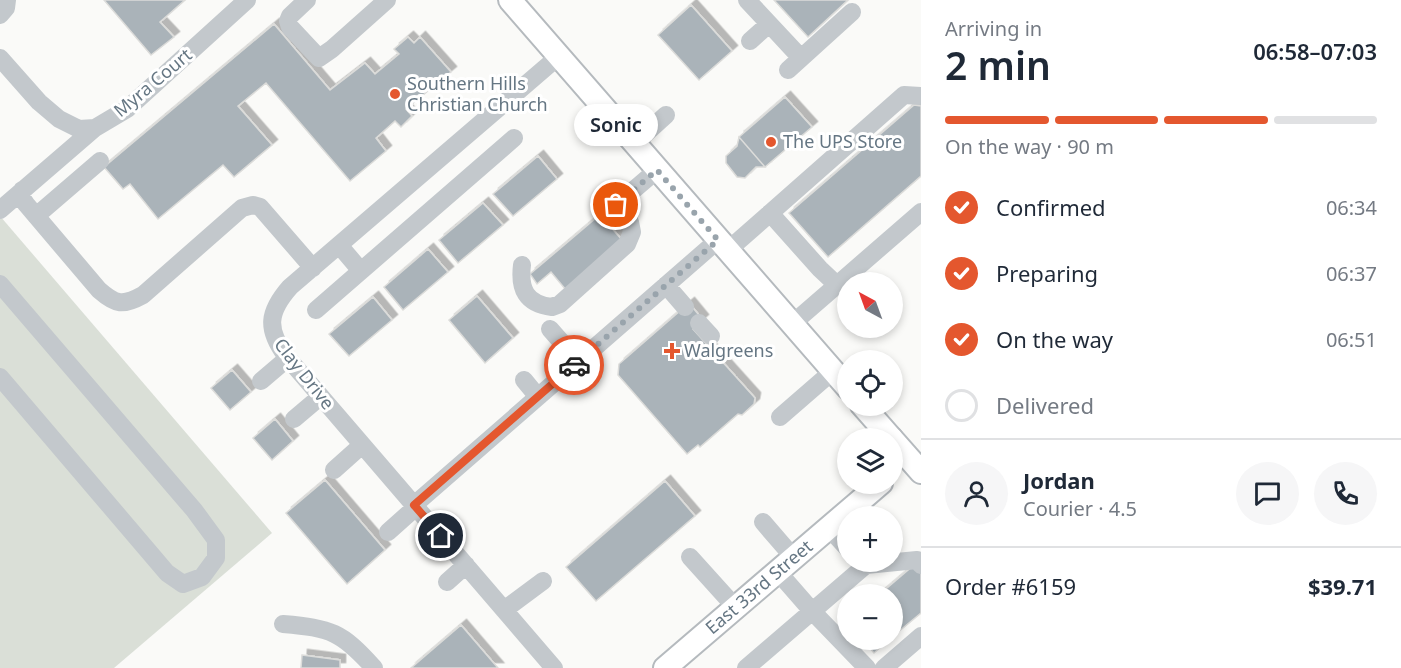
<!DOCTYPE html>
<html lang="en">
<head>
<meta charset="utf-8">
<style>
  body { margin:0; font-family:"Noto Sans",sans-serif; background:#f6f6f7; color:#1f2937; height:100vh; display:flex; flex-direction:column; font-size:22px; white-space:nowrap }
  * { box-sizing:border-box; margin:0 }
  p { font-size:20px; color:#747a83 }
  .icon { flex:none; width:33px; height:33px; fill:none; stroke:currentColor; stroke-width:2; stroke-linecap:round; stroke-linejoin:round }
  .map { position:relative; flex:1; overflow:hidden }
  .details { display:flex; flex-direction:column; background:#fff; width:480px }
  .details>* { flex:none }
  .needle { width:39px; rotate:319deg }
  .controls { position:absolute; left:837px; top:272px; display:grid; gap:12px }
  .controls a { display:grid; place-items:center; width:66px; height:66px; border-radius:50%; background:#fff; box-shadow:0 3px 9px #0003; font-size:30px }
  .pin { position:absolute; display:grid; place-items:center; width:51px; height:51px; color:#fff; margin:-26px; border:3px solid #fff; border-radius:50%; box-shadow:0 2px 6px #0007 }
  .courier { position:absolute; display:grid; place-items:center; width:60px; height:60px; margin:-30px; border:4px solid #e4572e; border-radius:50%; background:#fff; color:#222; box-shadow:0 2px 8px #0007 }
  .bubble { position:absolute; height:42px; border-radius:21px; background:#fff; box-shadow:0 3px 9px #0003; font-size:20px; font-weight:600; line-height:42px; text-align:center }
  .head em { font-style:normal; font-weight:600 }
  .head div { display:flex; flex-direction:column-reverse }
  .head { display:flex; align-items:center; justify-content:space-between; height:102px; padding:0 24px }
  h1 { font-size:39px; font-weight:600; line-height:45px }
  .bar { display:grid; grid-template-columns:repeat(4,1fr); gap:9px 6px; align-content:center; height:72px; padding:0 24px }
  .bar i { height:8px; border-radius:4px; background:#e0e1e3 }
  .bar .current { background:#e4572e }
  .bar p { grid-column:span 4 }
  .line { display:flex; align-items:center; gap:15px; padding:0 24px; border-top:2px solid #e0e1e3 }
  .line div { flex:1 }
  .round { display:grid; place-items:center; flex:none; width:63px; height:63px; border-radius:32px; background:#f6f6f7 }
  ol { padding:0 24px; list-style:none }
  li { display:flex; align-items:center; gap:18px; height:66px }
  li p { margin-inline-start:auto }
  li .icon { padding:6px; border-radius:50%; background:#e4572e; color:#fff; stroke-width:4 }
  li:last-child { color:#747a83 }
  li i { width:33px; height:33px; border:3px solid #e0e1e3; border-radius:50% }
  main { display:flex; flex:1; min-height:0 }
  .map>svg:first-child { display:block }
</style>
</head>
<body>
<main>
<div class="map">
<svg width="921" height="668" viewBox="0 0 921 668">
  <defs>
    <filter id="shadow"><feDropShadow dx="5.5" dy="-5.5" stdDeviation="0" flood-color="#0004"/></filter>
  </defs>
  <rect width="100%" height="100%" fill="#fafaf8"/>
  <!-- green -->
  <path fill="#dadfd7" d="M0,216l272,317 -158,135h-114z"/>
  <!-- building -->
  <path fill="#aab3b9" stroke="#dcdcda" stroke-width="1.5" filter="url(#shadow)" d="M104,0h81l-25,22 14,15 -23,18z
    M774,0h74l-40,37z
    M691,5l41,46 -33,29 -41,-45z
    M274,24l56,66 35,-27 10,11 24,-20 -5,-5 14,-12 6,6 6,-6 31,35 -45,37 6,7 -11,11 -6,-6 -19,17 10,13 -36,30 -84,-98 -28,23 34,39 -38,32 -11,-12 -65,54 -28,-35 -7,5 -19,-22z
    M785,97l27,30 -47,40 -26,-30z
    M914,105l7,1v70l-93,81 -39,-44z
    M739,137l26,30h-9l-11,11 -8,-1 -11,-14v-7l11,-10z
    M538,156l19,23 -44,37 -20,-22z
    M483,203l20,22 -45,38 -19,-23z
    M603,212l9,10 -3,3 14,16 -57,49 -15,-18 -14,12 -7,-10z
    M428,249l20,23 -45,38 -19,-23z
    M477,296l36,42 -28,25 -36,-43z
    M373,297l19,23 -43,36 -20,-22z
    M689,303l14,17 -10,9 62,69 -1,6 -12,11 -4,-1 -38,33 -2,-2 -11,9 -69,-79 1,-11z
    M232,370l19,22 -21,18 -19,-22z
    M275,419l18,22 -21,19 -19,-22z
    M325,480l60,70 -38,34 -61,-71z
    M665,481l30,35 -99,85 -30,-34z
    M914,565l7,8v40l-29,24v-43h-12z
    M461,625l37,43h-87z
    M862,639h28l-16,14z
    M302,655l38,5v8h-39z"/>
  <g fill="none" stroke-linecap="round" stroke-linejoin="round">
    <defs>
      <g id="major">
        <path d="M510,0l338,388"/>
        <path d="M862,405l29,33"/>
        <path d="M892,439l29,33"/>
        <path id="s1" d="M665,668l216,-185"/>
      </g>
    </defs>
    <!-- major casing -->
    <use href="#major" stroke="#b5babe" stroke-width="26"/>
    <!-- minor -->
    <path stroke="#c3c8cc" stroke-width="18" d="M307,0l-17,16 -2,5 2,6 29,31 13,-9 55,-49
      M747,0l54,58
      M0,15l6,-7 1,-8
      M750,41l19,-17
      M0,58l39,44 20,17 20,10 16,-1 32,-19 120,-109
      M788,70l64,-58
      M634,144l32,-29
      M22,190v8l4,6 73,86c17,15 24,16 44,5l99,-87 11,-3 7,2 53,61
      M616,205l41,-35
      M0,210l95,-82
      M770,213l50,56 17,16 -45,39
      M36,216l64,-55
      M339,245l22,26
      M727,251l177,-156 17,1
      M522,265c-3,24 4,39 30,42l8,-3 67,-60 5,-12 -2,-10
      M0,284l194,226 22,30v18l-14,19 -19,7 -16,-11 -167,-196
      M666,285l19,22
      M837,285l84,-73
      M316,310l198,-172
      M699,323l12,13
      M550,329l28,32
      M524,380l14,17
      M261,381l27,-23
      M780,417l53,-46
      M294,419l26,-22
      M334,470l28,-25
      M414,505l304,-265
      M763,522l31,36
      M829,528l19,21
      M388,532l28,-25
      M690,557l46,51
      M778,572l34,39 55,57
      M447,582l19,-17
      M504,610l39,-29
      M283,624c48,4 59,8 91,44
      M554,668l-268,-312c-20,-27 -18,-44 4,-69l269,-231
      M746,668l120,-103 51,-5 4,5
      M884,668l37,-32"/>
    <!-- major -->
    <use href="#major" stroke="#fff" stroke-width="22"/>
  </g>
  <g fill="none" stroke-linecap="round" stroke-linejoin="round">
    <!-- done -->
    <path stroke="#99a4ac" stroke-width="6" stroke-dasharray="0 10.8" d="M574,365l144,-125 -61,-70 -41,35"/>
    <!-- route -->
    <path stroke="#e4572e" stroke-width="8" d="M441,536l-27,-31 160,-140"/>
  </g>
  <!-- markers -->
  <g fill="#e4572e" stroke="#fff" stroke-width="2">
    <circle cx="395" cy="94" r="6"/>
    <circle cx="771" cy="142" r="6"/>
    <path d="M669 342h6v6h6v6h-6v6h-6v-6h-6v-6h6z"/>
  </g>
  <g text-anchor="middle" stroke-width="6" stroke-linejoin="round" paint-order="stroke">
    <!-- street labels -->
    <g font-size="18" fill="#657683" stroke="#fff">
      <text transform="translate(153 83) rotate(-40)" y="6">Myra Court</text>
      <text transform="translate(304 374) rotate(52)" y="6">Clay Drive</text>
      <text dy="6" stroke="none"><textPath href="#s1" startOffset="124">East 33rd Street</textPath></text>
    </g>
    <!-- poi labels -->
    <g font-size="18" fill="#657683" stroke="#fff" text-anchor="start">
      <text x="407" y="90">Southern Hills<tspan x="407" dy="21">Christian Church</tspan></text>
      <text x="783" y="148">The UPS Store</text>
      <text x="684" y="357">Walgreens</text>
    </g>
  </g>
</svg>
<div class="controls">
<a><svg class="needle" viewBox="-14 -14 28 28"><path d="M0-13l5 13h-10z" fill="#e53935"/><path d="M0 13l5-13h-10z" fill="#747a83"/></svg></a>
<a><svg class="icon" aria-label="locate" viewBox="0 0 24 24"><circle cx="12" cy="12" r="6"/><path d="M12 2v4M12 18v4M2 12h4M18 12h4"/></svg></a>
<a><svg class="icon" aria-label="layers" viewBox="0 0 24 24"><path d="M12 4l9 5-9 5-9-5zM3 14l9 5 9-5"/></svg></a>
<a>+</a>
<a>−</a>
</div>
<div class="pin" style="left:616px;top:205px;background:#ea580c"><svg class="icon" aria-label="bag" viewBox="0 0 24 24"><path d="M5 8h14l-1 12H6zM9 8a3 3 0 0 1 6 0"/></svg></div>
<div class="pin" style="left:441px;top:536px;background:#1f2937"><svg class="icon" aria-label="home" viewBox="0 0 24 24"><path d="M3 11l9-7 9 7M6 9v11h12V9"/></svg></div>
<div class="courier" style="left:574px;top:365px"><svg class="icon" aria-label="car" viewBox="0 0 24 24"><path d="M5 17H2v-5l4-1 3-4h7l3 4 3 1v5h-3M9 17h6M6 11h13"/><circle cx="7" cy="17" r="2"/><circle cx="17" cy="17" r="2"/></svg></div>
<div class="bubble" style="left:574px;top:104px;width:84px">Sonic</div>
</div>
<section class="details">
<div class="head"><div><h1>2 min</h1><p>Arriving in</p></div><em>06:58–07:03</em></div>
<div class="bar"><i class="current"></i><i class="current"></i><i class="current"></i><i></i><p>On the way · 90 m</p></div>
<ol>
<li><svg class="icon" aria-label="check" viewBox="0 0 24 24"><path d="M5 12l5 5 9-10"/></svg>Confirmed<p>06:34</p></li>
<li><svg class="icon" aria-label="check" viewBox="0 0 24 24"><path d="M5 12l5 5 9-10"/></svg>Preparing<p>06:37</p></li>
<li><svg class="icon" aria-label="check" viewBox="0 0 24 24"><path d="M5 12l5 5 9-10"/></svg>On the way<p>06:51</p></li>
<li><i></i>Delivered</li>
</ol>
<div class="line" style="height:108px"><a class="round"><svg class="icon" aria-label="person" viewBox="0 0 24 24"><circle cx="12" cy="8" r="4"/><path d="M4 21q1-7 8-7t8 7"/></svg></a><div><b>Jordan</b><p>Courier · 4.5</p></div><a class="round"><svg class="icon" aria-label="chat" viewBox="0 0 24 24"><path d="M4 5h16v11H9l-5 4z"/></svg></a><a class="round"><svg class="icon" aria-label="phone" viewBox="0 0 24 24"><path d="M5 4h4l2 5-3 2q2 4 5 5l2-3 5 2v4C11 20 4 13 5 4z"/></svg></a></div>
<div class="line" style="height:78px"><div>Order #6159</div><b>$39.71</b></div>
</section>
</main>
</body>
</html>
